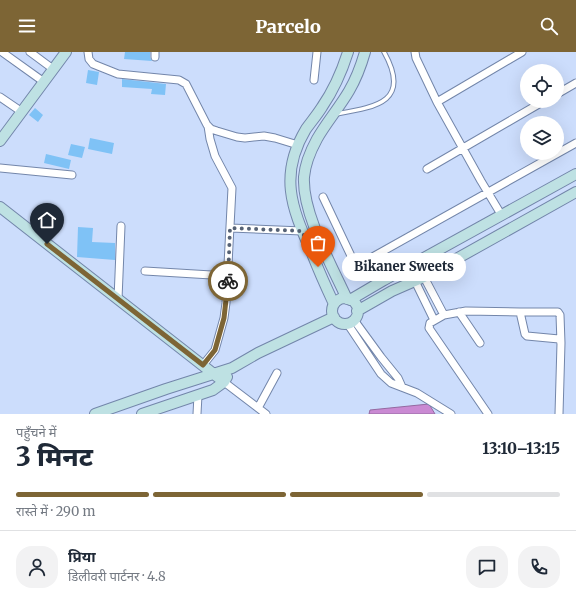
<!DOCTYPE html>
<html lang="hi">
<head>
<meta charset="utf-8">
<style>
  body { margin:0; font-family:Merriweather,"Noto Sans Devanagari",serif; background:#f2f2f3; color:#1f2937; height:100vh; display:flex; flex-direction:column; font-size:15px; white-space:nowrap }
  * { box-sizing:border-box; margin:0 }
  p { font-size:13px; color:#747a83 }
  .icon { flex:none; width:22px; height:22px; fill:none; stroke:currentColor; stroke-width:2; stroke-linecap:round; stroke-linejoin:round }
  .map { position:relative; height:362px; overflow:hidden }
  .sheet { display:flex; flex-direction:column; background:#fff; flex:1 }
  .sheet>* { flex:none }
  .controls { position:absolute; left:520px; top:12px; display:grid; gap:8px }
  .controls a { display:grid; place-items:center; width:44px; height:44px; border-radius:50%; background:#fff; box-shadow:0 4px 16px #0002; font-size:20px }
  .pin { position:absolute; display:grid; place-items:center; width:34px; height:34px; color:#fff; margin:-41px -17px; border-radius:50% 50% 50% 0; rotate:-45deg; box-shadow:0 0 4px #0007 }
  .pin .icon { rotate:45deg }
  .courier { position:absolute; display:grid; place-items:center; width:40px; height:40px; margin:-20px; border:3px solid #7d6535; border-radius:50%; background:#fff; color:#222; box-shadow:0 1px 5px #0007 }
  .bubble { position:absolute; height:28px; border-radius:14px; background:#fff; box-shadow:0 4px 16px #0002; font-size:13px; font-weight:800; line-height:28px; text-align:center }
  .overview em { font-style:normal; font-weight:800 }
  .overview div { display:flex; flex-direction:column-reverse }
  .overview { display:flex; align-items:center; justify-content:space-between; height:68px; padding:0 16px }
  h1 { font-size:26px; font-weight:800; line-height:30px }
  .bar { display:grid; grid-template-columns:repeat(4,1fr); gap:6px 4px; align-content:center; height:48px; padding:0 16px }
  .bar i { height:5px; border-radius:3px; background:#e0e1e3 }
  .bar .active { background:#7d6535 }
  .bar p { grid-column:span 4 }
  .line { display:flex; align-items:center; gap:10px; padding:0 16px; border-top:1px solid #e0e1e3 }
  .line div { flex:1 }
  .round { display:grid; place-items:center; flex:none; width:42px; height:42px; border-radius:16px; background:#f2f2f3 }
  header { display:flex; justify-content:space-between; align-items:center; height:52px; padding:0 16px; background:#7d6535; color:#fff; font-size:18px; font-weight:800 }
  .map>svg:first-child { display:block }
</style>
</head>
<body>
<header><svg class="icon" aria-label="menu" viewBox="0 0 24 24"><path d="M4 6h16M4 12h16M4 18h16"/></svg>Parcelo<svg class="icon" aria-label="search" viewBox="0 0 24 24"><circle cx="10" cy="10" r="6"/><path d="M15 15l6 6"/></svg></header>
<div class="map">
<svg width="576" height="362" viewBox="0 0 576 362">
  <rect width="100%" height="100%" fill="#ccddfc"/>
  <!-- water -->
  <path fill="#ca8ad3" stroke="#946aa1" d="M429,352l6,10h-66l1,-4z"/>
  <!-- building -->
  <path fill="#7fc2f6" d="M125,0h25v5l2,4 -28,-2z
    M88,18l11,2 -2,13 -11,-2z
    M122,27l44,5 -1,11 -14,-1 1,-5 -30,-2z
    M35,56l8,7 -5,7 -9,-7z
    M90,86l24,5 -2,11 -24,-5z
    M71,92l14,3 -3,11 -14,-3z
    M46,102l25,6 -2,9 -25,-6z
    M78,175l15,1 -1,14 23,1v17l-38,-3z"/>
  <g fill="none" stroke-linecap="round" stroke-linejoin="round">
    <defs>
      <path id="lane" d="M336,62c40,-7 76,-12 48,-62"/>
      <path id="street" d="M2,0l42,30
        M30,0l23,17
        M88,0l1,7 4,5 25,10 61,6 7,4 21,41 4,4 6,2 20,6 8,1 19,-2 11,2 23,7
        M415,0l1,6 21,44 44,79 21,35
        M155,5v-5
        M314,28l3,-28
        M557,42l19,-11
        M0,45l22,15
        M437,50l85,-50
        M0,116l72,7
        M427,117l117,-68
        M323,145l29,61 6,4h5l6,-3 207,-116
        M230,176l72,3
        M145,219l83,5
        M424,225l20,38
        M415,229l19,39
        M118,247l3,-73
        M459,260l21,31
        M520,260h38l2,3 1,28
        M354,268l27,37 17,21 4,9
        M347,271l34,51 10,9 26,10 34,21
        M203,313l12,-15 9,-32 2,-15 6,-115 -17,-32 -5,-17 -2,-13
        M224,330l42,32
        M258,356l19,-35
        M197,362l1,-19
        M488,362l-59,-86 1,-5 14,-8 22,-4 54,1 5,22 2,2 32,3 2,4 -2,71"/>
      <path id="secondary" d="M0,89l66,-89
        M0,155l224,175
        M332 259a13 13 0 1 1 26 0a13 13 0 1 1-26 0Z
        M347,247c-15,-33 -45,-86 -43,-122 1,-12 7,-27 13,-38 9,-16 22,-31 32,-48 7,-12 12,-25 16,-39
        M350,248l34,-20 192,-106
        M334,252c-8,-17 -16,-35 -23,-53 -20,-44 -32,-77 -5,-122 5,-7 11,-14 16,-22 11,-16 20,-36 26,-55
        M357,259l35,-20 32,-14 152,-85
        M95,362l71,-25 66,-21 26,-15 76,-36
        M142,362l71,-24 11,-8 3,-5"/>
    </defs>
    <!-- lane casing -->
    <use href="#lane" stroke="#7386aa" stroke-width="5.5"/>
    <!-- street casing -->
    <use href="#street" stroke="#7386aa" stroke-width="9"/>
    <!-- secondary casing -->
    <use href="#secondary" stroke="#7386aa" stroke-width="12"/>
    <!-- lane -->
    <use href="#lane" stroke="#fff" stroke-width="3.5"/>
    <!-- street -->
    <use href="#street" stroke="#fff" stroke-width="7"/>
    <!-- secondary -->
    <use href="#secondary" stroke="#bee1e3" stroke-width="10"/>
  </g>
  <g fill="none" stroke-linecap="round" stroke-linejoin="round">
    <!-- done -->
    <path stroke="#566275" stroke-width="4" stroke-dasharray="0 7.2" d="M228,229l2,-53 72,3 16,36"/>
    <!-- route -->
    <path stroke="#7d6535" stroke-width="5" d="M47,192l156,121 12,-15 9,-32 4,-37"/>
  </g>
</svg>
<div class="controls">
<a><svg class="icon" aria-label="locate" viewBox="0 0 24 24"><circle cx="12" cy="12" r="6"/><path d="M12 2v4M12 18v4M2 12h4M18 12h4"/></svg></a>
<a><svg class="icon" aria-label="layers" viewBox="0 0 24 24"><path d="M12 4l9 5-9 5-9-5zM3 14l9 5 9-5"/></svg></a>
</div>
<div class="pin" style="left:318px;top:215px;background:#ea580c"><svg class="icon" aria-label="bag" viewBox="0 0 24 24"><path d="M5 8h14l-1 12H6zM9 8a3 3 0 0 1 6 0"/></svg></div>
<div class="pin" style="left:47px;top:192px;background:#1f2937"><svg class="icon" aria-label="home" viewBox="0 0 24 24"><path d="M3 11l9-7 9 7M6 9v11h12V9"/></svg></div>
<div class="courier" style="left:228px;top:229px"><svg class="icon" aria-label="bike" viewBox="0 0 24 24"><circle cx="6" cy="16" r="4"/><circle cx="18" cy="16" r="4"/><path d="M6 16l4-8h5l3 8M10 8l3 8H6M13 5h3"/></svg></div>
<div class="bubble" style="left:342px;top:201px;width:124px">Bikaner Sweets</div>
</div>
<section class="sheet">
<div class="overview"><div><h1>3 मिनट</h1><p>पहुँचने में</p></div><em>13:10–13:15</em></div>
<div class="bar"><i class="active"></i><i class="active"></i><i class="active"></i><i></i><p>रास्ते में · 290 m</p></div>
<div class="line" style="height:72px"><a class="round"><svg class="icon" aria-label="person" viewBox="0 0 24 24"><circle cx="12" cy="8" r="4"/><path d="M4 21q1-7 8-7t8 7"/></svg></a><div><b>प्रिया</b><p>डिलीवरी पार्टनर · 4.8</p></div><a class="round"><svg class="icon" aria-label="chat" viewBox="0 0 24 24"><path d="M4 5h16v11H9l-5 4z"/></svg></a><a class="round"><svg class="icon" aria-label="phone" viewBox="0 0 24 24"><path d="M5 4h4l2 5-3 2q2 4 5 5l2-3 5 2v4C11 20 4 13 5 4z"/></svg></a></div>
</section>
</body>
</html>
